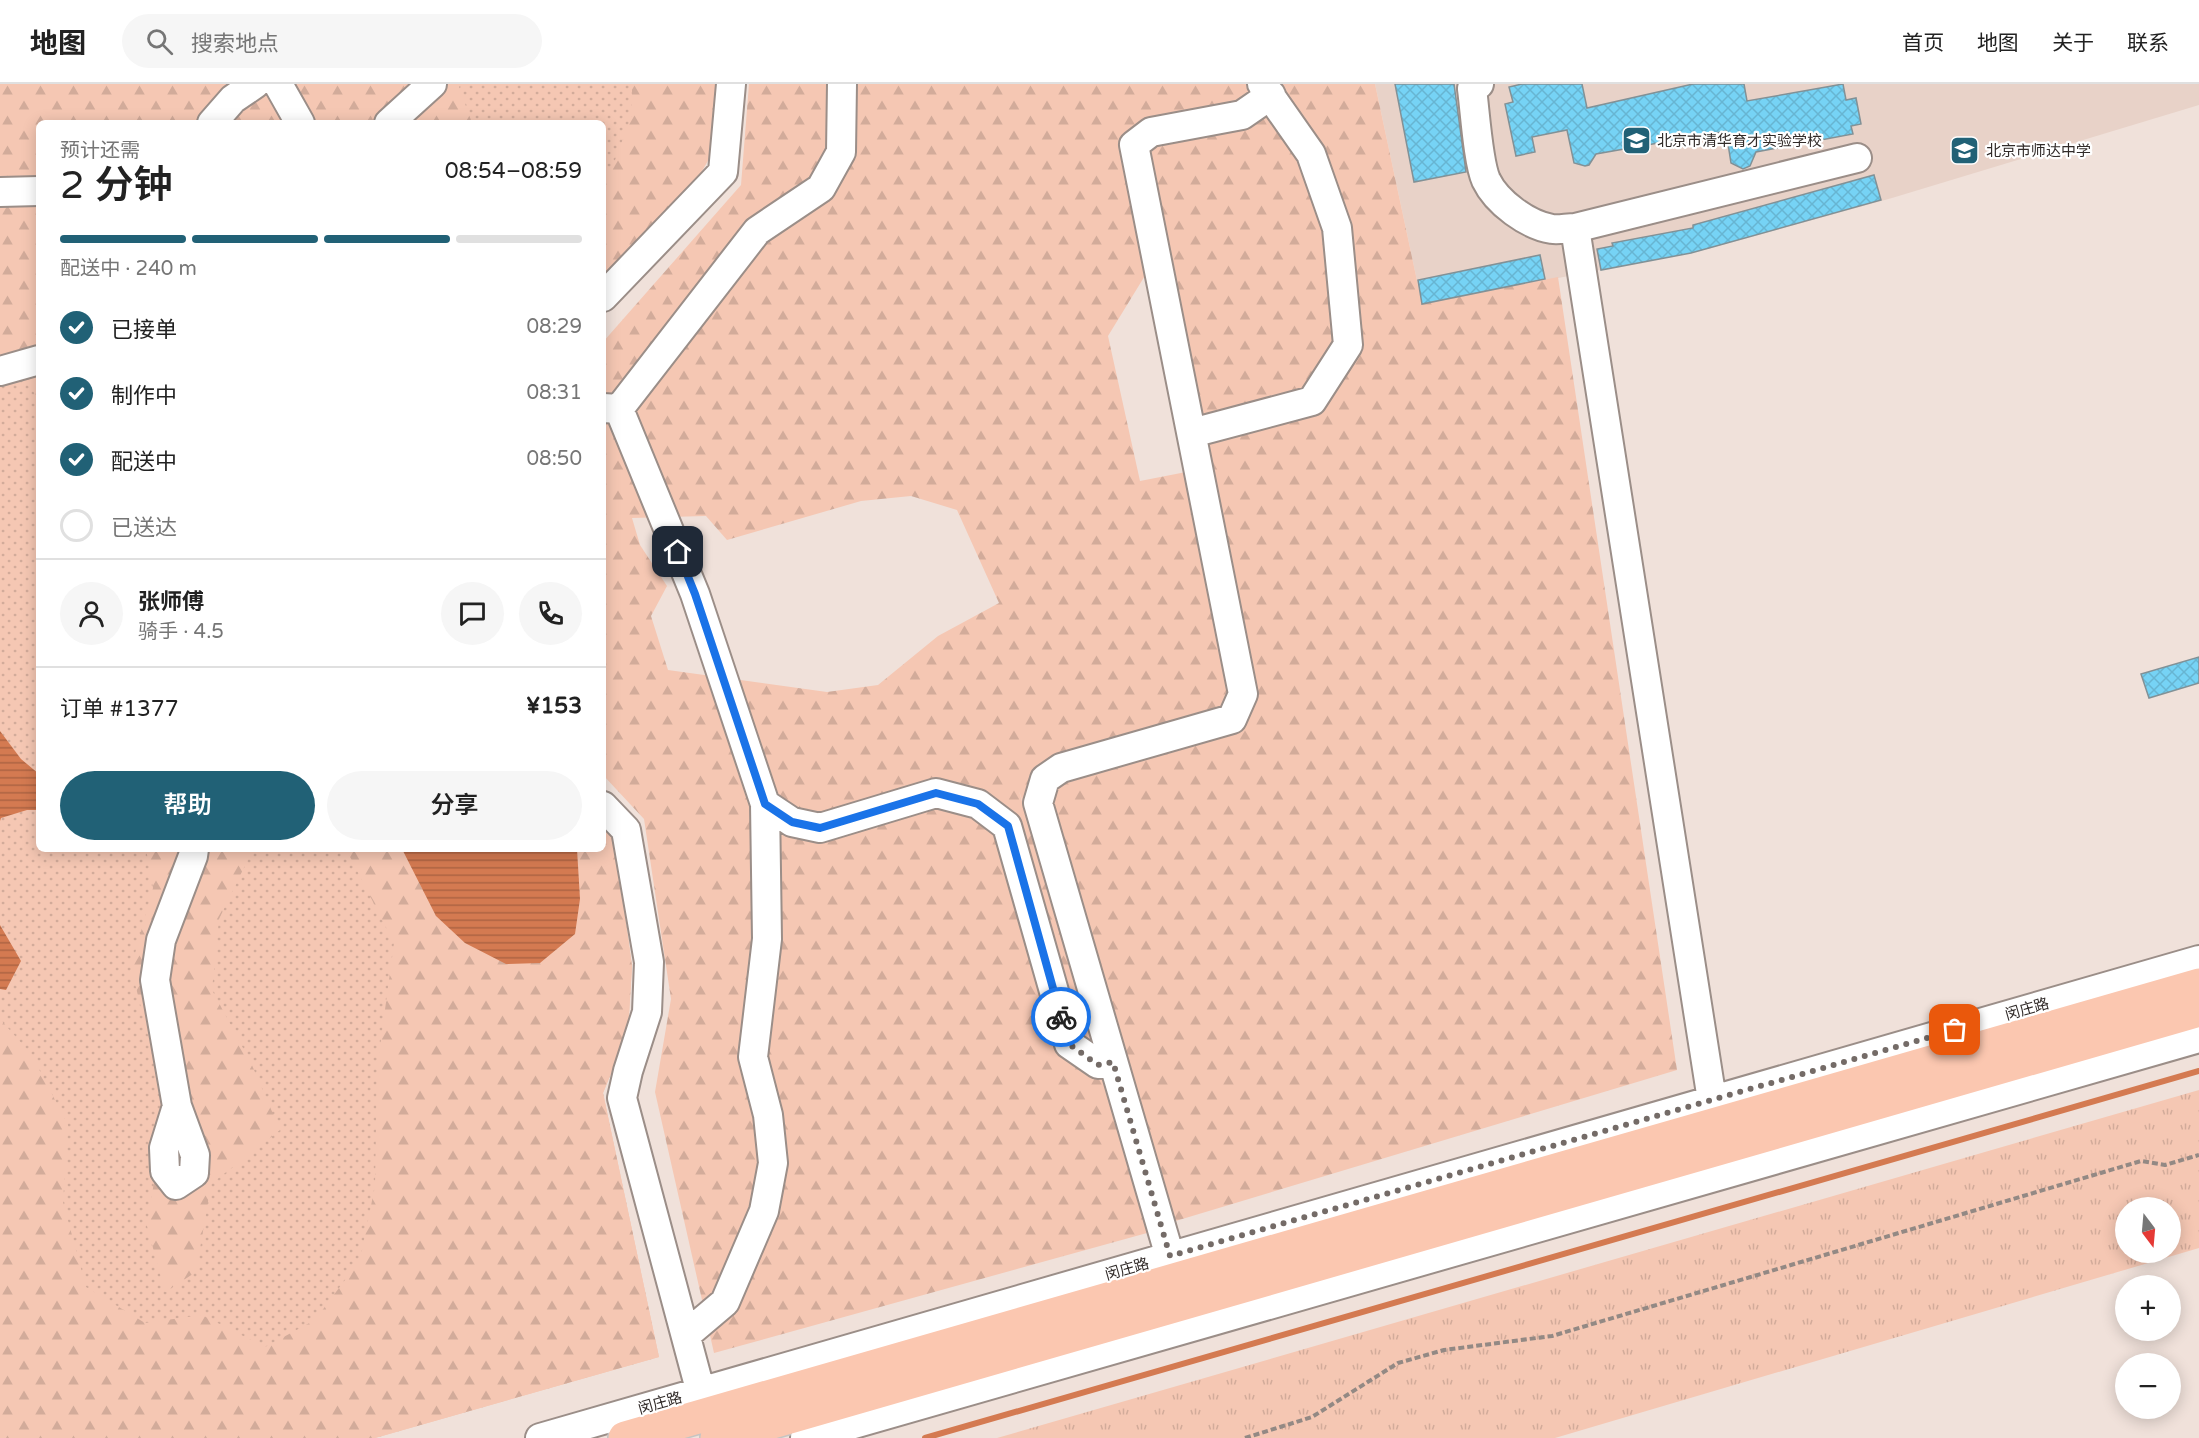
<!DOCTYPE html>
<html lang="zh">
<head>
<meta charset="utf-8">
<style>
  body { margin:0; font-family:"Varela Round","Noto Sans SC",sans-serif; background:#f6f6f6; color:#222; height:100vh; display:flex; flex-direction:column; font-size:22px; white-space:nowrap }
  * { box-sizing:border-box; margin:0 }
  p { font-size:20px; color:#767676 }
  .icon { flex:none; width:33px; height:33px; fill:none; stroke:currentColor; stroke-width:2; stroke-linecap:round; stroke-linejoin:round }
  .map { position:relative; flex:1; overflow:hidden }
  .panel { position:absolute; left:36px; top:36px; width:570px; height:732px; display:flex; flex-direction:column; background:#fff; border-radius:9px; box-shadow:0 3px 15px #0003 }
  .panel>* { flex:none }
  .needle { width:39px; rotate:164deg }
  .tools { position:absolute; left:2115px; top:1113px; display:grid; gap:12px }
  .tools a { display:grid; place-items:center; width:66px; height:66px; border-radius:50%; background:#fff; box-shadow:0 3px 15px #0003; font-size:30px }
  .pin { position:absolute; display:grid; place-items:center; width:51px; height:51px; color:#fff; margin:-26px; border-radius:12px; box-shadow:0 3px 9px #0006 }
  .courier { position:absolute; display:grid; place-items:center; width:60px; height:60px; margin:-30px; border:4px solid #1a73e8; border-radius:50%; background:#fff; color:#222; box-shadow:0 2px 8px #0007 }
  .headline em { font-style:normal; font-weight:600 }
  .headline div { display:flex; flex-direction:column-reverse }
  .headline { display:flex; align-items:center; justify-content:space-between; height:102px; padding:0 24px }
  h1 { font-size:39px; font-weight:600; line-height:45px }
  .bar { display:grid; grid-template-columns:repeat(4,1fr); gap:9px 6px; align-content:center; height:72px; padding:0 24px }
  .bar i { height:8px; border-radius:4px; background:#e0e0e0 }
  .bar .active { background:#216176 }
  .bar p { grid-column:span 4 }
  .line { display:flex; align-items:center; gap:15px; padding:0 24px; border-top:2px solid #e0e0e0 }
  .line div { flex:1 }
  .round { display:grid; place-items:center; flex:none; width:63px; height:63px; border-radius:32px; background:#f6f6f6 }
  ol { padding:0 24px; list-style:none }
  li { display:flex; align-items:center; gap:18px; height:66px }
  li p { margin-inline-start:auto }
  li .icon { padding:6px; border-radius:50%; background:#216176; color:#fff; stroke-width:4 }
  li:last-child { color:#767676 }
  li i { width:33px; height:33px; border:3px solid #e0e0e0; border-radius:50% }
  .action { display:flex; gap:12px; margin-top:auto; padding:12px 24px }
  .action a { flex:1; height:69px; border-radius:36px; background:#216176; color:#fff; font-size:24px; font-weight:600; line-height:69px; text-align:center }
  .action a+a { background:#f6f6f6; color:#222 }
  header { display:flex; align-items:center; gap:36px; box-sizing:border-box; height:84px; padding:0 30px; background:#fff; border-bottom:2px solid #e0e0e0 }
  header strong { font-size:28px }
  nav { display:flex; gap:33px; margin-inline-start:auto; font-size:21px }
  .search { width:420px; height:54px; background:#f6f6f6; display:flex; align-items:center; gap:15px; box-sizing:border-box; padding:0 21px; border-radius:33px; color:#767676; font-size:22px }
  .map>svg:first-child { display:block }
</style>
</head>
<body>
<header>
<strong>地图</strong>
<div class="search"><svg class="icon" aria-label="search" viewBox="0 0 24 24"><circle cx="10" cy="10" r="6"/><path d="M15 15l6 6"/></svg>搜索地点</div>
<nav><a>首页</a><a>地图</a><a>关于</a><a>联系</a></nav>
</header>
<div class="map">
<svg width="2199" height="1354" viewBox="0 0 2199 1354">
  <defs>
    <pattern id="grass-dots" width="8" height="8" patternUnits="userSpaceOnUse" patternTransform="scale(1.5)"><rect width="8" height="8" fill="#f5c7b3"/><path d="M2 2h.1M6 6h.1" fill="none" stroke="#d2ab9a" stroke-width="1.8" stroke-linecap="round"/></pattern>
    <pattern id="forest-firs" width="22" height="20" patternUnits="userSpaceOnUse" patternTransform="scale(1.5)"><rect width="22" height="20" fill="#f5c7b3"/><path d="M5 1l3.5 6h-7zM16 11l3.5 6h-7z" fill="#d2ab9a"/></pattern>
    <pattern id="park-tufts" width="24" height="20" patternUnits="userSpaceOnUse" patternTransform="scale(1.5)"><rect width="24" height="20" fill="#f5c7b3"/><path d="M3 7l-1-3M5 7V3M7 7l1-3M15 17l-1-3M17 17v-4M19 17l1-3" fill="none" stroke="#d2ab9a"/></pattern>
    <pattern id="water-rules" width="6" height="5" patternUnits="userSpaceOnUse" patternTransform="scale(1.5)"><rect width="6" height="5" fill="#d47a51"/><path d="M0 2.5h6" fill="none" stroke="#ad6443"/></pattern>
    <pattern id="building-cross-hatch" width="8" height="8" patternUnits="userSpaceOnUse" patternTransform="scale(1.5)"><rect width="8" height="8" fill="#76d3f5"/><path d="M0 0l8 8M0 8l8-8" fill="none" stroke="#67b5d2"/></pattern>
  </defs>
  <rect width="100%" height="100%" fill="#f0e1da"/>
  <!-- built -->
  <path fill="#e8d2c8" d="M1375,0h824v21l-307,93 -192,53 -278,53z"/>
  <!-- grass -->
  <path fill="url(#grass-dots)" d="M0,0h719l-116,198v-159h-564v726h564v-24l11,10 18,131 -4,66 -25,61 56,264 -284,81 -375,-111z"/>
  <!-- forest -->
  <path fill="url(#forest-firs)" fill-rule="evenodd" d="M0,0h461l-2,3 13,36h-433v279l-6,-11 -33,-34z
    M632,0h87l-5,66 -17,30 -94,102v-106l9,-8 20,-53z
    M749,0h626l47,220 136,-27 119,793 -508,153 -150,-432 128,442 -433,120 -59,-261 16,-93 -27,-180 -41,-44v-433l138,-157zM1146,190l40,198 -46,9 -32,-145zM911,412l46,14 42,93 -61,33 -60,49 -51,7 -159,-22 -17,-54 16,-30 -27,-41 -8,-27 74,-2 21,24 134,-39z
    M614,751l18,131 -4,66 -25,61 56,264 -284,81h-375v-419l31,35 37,71 -5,77 23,85 59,36 57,-8 63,32 50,-27 45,-60 15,-74 2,-117 17,-126 -48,-94h56l34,67 144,-17 -3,-50h26v-12z
    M146,765h107l-34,70 -7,71 39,73 29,67 -69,54 -15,88 -31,20 -18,-66 19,-120 -35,-138 22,-80z"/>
  <!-- park -->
  <path fill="url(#park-tufts)" fill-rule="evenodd" d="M2199,1006v158l-644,190h-558zM2126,1124h44v44h-44z"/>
  <!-- water -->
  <path fill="url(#water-rules)" d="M0,647l21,28 18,15v36h-12l-26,8 -1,3z
    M402,765h175l3,50 -5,35 -35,29 -34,1 -41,-21 -29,-27z
    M0,841l21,36 -15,29 -6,-1z"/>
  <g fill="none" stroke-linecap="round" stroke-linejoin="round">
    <!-- stream -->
    <path stroke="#d47a51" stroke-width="6" d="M925,1354l1274,-367"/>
  </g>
  <!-- building -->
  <path fill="url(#building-cross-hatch)" stroke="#829196" stroke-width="1.5" d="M1395,0h59l12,88 -52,10z
    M1522,0h60l5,24 106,-24h51l3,17 96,-17 3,16 10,-2 5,26 -10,2 2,8 -97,18 -6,14 -7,3 -12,-6 -5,-32 -130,23 -7,11 -4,1 -11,-3 -7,-33 -35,7 3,15 -19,4 -11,-52 8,-2 -4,-15z
    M1874,91l7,25 -190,53 -90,17 -4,-21 16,-3 -1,-3 81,-15v-3z
    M1540,171l5,24 -123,25 -4,-24z
    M2199,573v26l-50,15 -8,-24z"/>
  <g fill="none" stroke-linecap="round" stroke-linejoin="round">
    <defs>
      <path id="minor" d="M278,0l22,39
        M1479,0l-7,5c3,22 6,73 14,91 11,23 42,45 66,49 7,1 15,-1 23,-1l137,872
        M212,39l21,-24 22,-15
        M389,39l43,-39
        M0,108l39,-1
        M1575,144l282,-70
        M603,213l120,-125 8,-88
        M0,287l39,-11
        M603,324l16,1 138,-178 64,-43 20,-36 1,-68
        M619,325l76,185 70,210 27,18 28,6 116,-35 42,11 29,22 62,218 29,20 15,-2
        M1192,349l120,-32 36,-56 -11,-117 -26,-74 -49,-70
        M603,722l23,24 23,132 -2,50 -19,59 -6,27 83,310
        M177,1022l-13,42 1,23 11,14 18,-12 1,-18 -18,-49 -22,-126 6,-40 32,-84 1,-7
        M1175,1190l-137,-471 7,-24 16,-11 171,-49 11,-25 -109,-549 17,-13 91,-17 29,-20
        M686,1251l39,-33 39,-91 9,-48 -5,-48 -15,-58 14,-118 -2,-135
        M540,1354l1659,-478
        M805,1354l1394,-400"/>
      <path id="major" d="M625,1354l1574,-453
        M717,1354l1482,-428"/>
    </defs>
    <!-- minor casing -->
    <use href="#minor" stroke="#9b8e88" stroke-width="32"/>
    <!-- major casing -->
    <use href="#major" stroke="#c5c4c3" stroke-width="36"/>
    <!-- path -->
    <path stroke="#938984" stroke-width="4" stroke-dasharray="6 3" stroke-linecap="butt" d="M1245,1354l67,-21 86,-54 46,-13 108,-14 589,-175 24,4 34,-10"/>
    <!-- minor -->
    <use href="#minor" stroke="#fff" stroke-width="28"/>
    <!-- major -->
    <use href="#major" stroke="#fbc7b0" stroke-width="33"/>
  </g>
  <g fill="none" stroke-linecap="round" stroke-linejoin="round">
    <!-- done -->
    <path stroke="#746b67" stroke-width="6" stroke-dasharray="0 10.8" d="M1061,933l8,27 29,21 15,-3 57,194 785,-226"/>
    <!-- route -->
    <path stroke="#1a73e8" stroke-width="8" d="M678,468l17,42 70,210 27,18 28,6 116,-35 42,11 30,22 53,191"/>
  </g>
  <!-- icons -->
  <defs>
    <symbol id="school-square" viewBox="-11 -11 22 22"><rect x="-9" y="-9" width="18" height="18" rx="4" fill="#216176" stroke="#fff"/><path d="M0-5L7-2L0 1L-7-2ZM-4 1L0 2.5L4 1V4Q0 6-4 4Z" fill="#fff"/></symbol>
  </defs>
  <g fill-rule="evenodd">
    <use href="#school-square" x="1620" y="40" width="33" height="33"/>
    <use href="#school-square" x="1948" y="50" width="33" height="33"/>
  </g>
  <g text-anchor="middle" stroke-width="4.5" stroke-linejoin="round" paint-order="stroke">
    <!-- poi labels -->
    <g font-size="15" fill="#312b29" stroke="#fff" text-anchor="start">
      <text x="1657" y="62">北京市清华育才实验学校</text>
      <text x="1986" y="72">北京市师达中学</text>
    </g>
    <!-- street labels -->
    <g font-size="15" fill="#312b29" stroke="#fff">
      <text transform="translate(2027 925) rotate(-16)" y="5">闵庄路</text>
      <text transform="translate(1127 1185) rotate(-16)" y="5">闵庄路</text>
      <text transform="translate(660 1319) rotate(-16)" y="5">闵庄路</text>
    </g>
  </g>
</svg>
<div class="tools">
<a><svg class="needle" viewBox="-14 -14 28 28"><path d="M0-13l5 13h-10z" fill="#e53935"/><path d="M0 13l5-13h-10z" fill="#767676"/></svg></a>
<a>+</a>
<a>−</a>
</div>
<div class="pin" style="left:1955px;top:946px;background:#ea580c"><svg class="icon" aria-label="bag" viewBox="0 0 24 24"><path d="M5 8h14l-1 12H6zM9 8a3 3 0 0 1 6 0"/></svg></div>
<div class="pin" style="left:678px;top:468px;background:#1f2937"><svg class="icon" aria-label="home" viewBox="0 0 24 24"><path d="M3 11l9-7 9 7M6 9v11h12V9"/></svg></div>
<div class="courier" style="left:1061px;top:933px"><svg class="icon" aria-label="bike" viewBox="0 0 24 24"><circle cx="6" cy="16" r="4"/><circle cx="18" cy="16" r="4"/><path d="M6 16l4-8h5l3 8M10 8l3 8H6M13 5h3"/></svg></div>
<section class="panel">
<div class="headline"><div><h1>2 分钟</h1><p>预计还需</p></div><em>08:54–08:59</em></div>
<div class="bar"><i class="active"></i><i class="active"></i><i class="active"></i><i></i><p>配送中 · 240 m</p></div>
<ol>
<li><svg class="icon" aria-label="check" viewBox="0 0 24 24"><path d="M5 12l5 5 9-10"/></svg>已接单<p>08:29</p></li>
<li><svg class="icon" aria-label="check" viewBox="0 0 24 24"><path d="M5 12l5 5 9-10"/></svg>制作中<p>08:31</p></li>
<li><svg class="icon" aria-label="check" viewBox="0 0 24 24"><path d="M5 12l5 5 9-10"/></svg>配送中<p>08:50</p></li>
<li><i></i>已送达</li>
</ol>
<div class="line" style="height:108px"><a class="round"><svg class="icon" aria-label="person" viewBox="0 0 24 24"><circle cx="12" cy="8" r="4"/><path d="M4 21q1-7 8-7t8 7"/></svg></a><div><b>张师傅</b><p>骑手 · 4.5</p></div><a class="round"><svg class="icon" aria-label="chat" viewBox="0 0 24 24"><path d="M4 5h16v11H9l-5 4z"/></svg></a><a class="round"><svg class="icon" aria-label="phone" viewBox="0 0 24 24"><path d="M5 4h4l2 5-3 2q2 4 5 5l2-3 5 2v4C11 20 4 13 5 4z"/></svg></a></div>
<div class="line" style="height:78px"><div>订单 #1377</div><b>¥153</b></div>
<div class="action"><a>帮助</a><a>分享</a></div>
</section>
</div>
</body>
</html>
